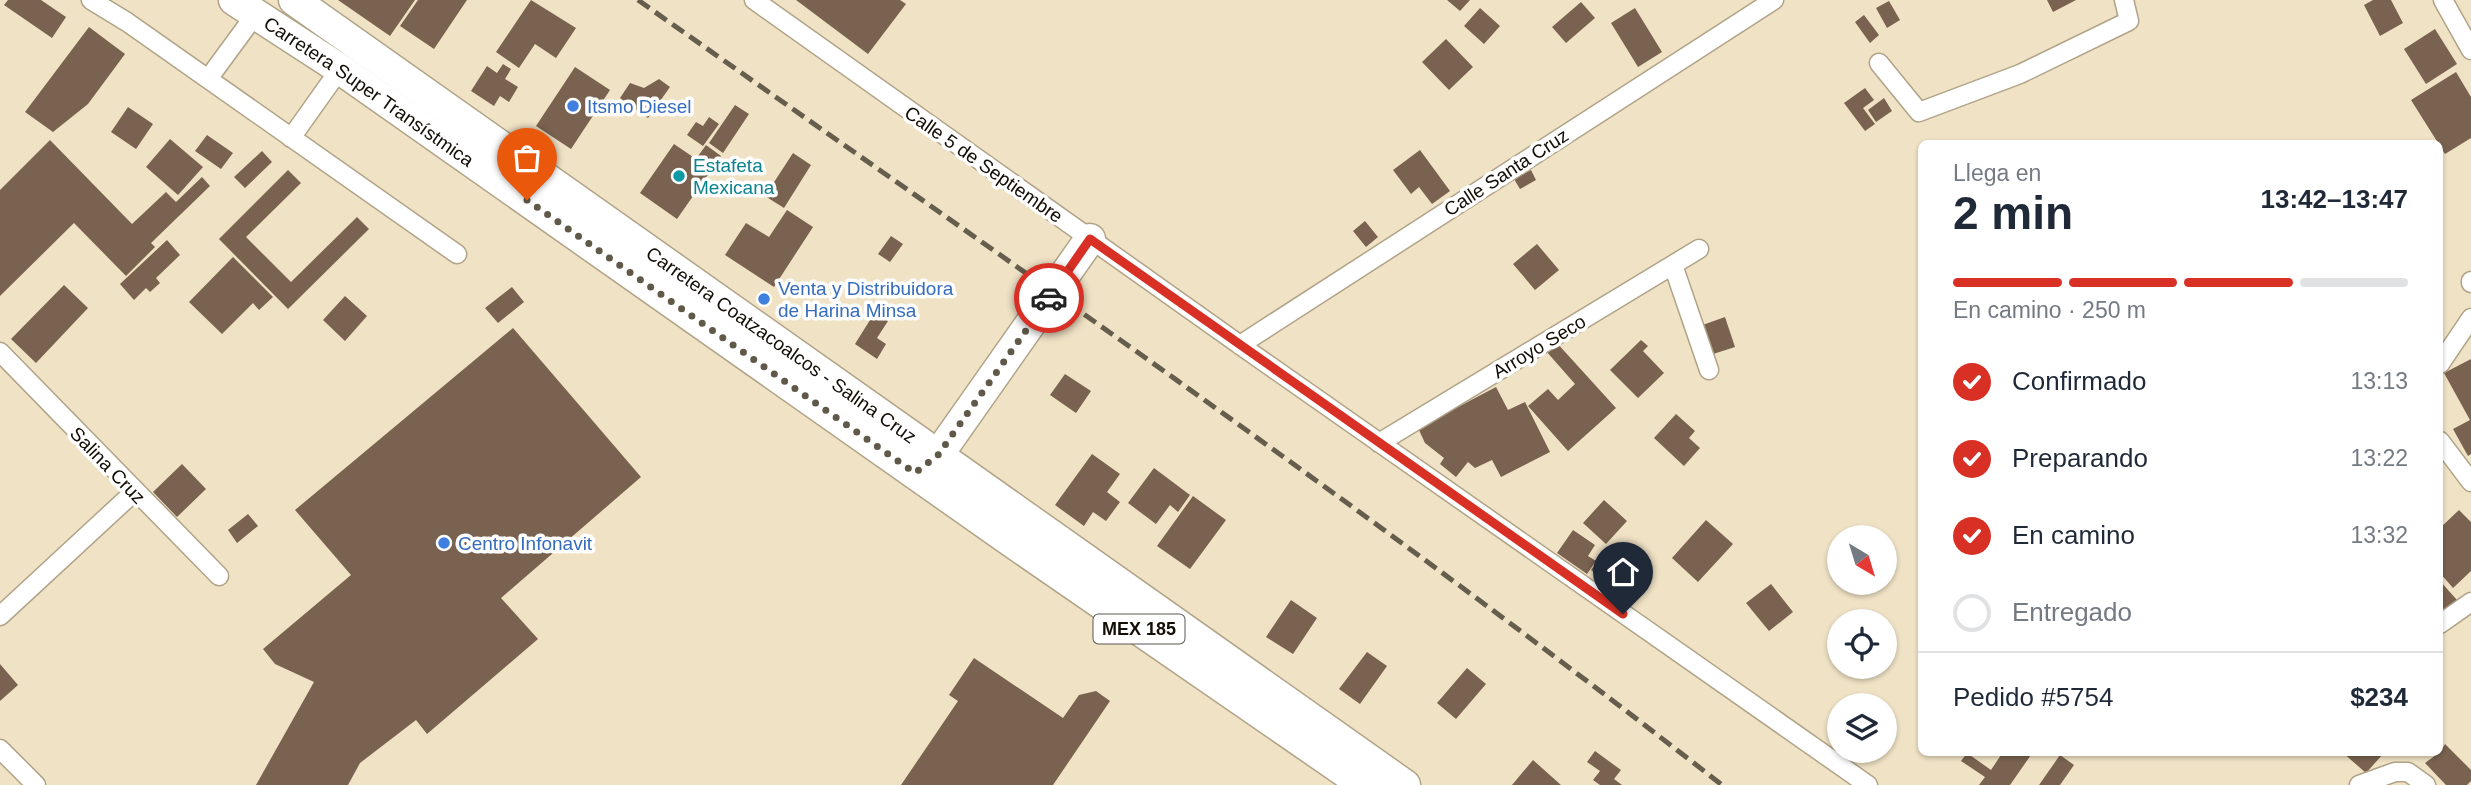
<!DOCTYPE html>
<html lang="es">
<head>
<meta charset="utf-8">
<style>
  body { margin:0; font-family:Arial,sans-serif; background:#f6f6f7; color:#1f2937; height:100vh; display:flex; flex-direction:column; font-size:26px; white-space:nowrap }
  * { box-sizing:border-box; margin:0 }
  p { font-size:23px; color:#747a83 }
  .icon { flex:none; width:38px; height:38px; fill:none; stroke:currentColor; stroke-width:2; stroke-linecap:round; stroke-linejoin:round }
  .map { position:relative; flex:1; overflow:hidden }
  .panel { position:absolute; left:1918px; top:140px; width:525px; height:616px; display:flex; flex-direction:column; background:#fff; border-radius:10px; box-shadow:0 2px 5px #0004 }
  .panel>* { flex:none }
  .needle { width:46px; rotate:142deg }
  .fabs { position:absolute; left:1827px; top:525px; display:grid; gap:14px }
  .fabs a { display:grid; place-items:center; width:70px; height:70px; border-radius:50%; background:#fff; box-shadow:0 2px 5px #0004; font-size:35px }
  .pin { position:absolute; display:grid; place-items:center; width:60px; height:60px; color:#fff; margin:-72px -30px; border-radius:50% 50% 50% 0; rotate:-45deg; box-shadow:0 0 7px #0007 }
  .pin .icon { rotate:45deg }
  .courier { position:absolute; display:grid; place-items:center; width:70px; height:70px; margin:-35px; border:5px solid #d93025; border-radius:50%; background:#fff; color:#222; box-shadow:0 2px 9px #0007 }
  .head em { font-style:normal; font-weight:600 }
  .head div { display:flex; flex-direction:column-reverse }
  .head { display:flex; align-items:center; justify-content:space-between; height:119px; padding:0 35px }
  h1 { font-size:46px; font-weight:600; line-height:52px }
  .bar { display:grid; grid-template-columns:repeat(4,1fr); gap:10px 7px; align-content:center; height:84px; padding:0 35px }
  .bar i { height:9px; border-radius:5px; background:#e0e1e3 }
  .bar .selected { background:#d93025 }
  .bar p { grid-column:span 4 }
  .line { display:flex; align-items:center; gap:18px; padding:0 35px; border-top:2px solid #e0e1e3 }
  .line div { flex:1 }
  ol { padding:0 35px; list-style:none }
  li { display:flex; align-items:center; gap:21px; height:77px }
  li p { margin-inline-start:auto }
  li .icon { padding:7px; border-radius:50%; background:#d93025; color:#fff; stroke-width:4 }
  li:last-child { color:#747a83 }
  li i { width:38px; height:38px; border:4px solid #e0e1e3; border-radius:50% }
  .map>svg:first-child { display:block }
</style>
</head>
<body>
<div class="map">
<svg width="2471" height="785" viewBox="0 0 2471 785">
  <rect width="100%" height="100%" fill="#f0e2c5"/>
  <!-- building -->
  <path fill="#79624f" d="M8,0h33l25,17 -14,21 -48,-33z
    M338,0h77l-25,36z
    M418,0h49l-33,49 -34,-23z
    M531,0l45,28 -20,30 -21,-14 -16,24 -23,-16z
    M796,0h104l6,4 -38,50z
    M1447,0h23l-10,11z
    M2047,0h29l-23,12z
    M2373,0h18l12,23 -23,13 -16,-31z
    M1889,1l11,19 -13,8 -11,-20z
    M1581,2l14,16 -29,25 -14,-16z
    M1480,8l20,18 -16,18 -20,-18z
    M1635,8l27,44 -24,15 -27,-44z
    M1864,15l15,20 -9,8 -15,-21z
    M89,27l36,27 -37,50 -35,28 -28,-20z
    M2435,29l22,35 -31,20 -22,-35z
    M1446,39l27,28 -24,23 -27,-28z
    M503,64l8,5 -6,10 13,8 -9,15 -9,-6 -6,10 -23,-15 16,-25 10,7z
    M575,67l35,23 -39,59 -35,-23z
    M2456,72l15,25v41l-26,16 -34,-54z
    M659,79l11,8 -22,31 -28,-20 10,-15 14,5z
    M1865,88l9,12 -11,8 12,16 -10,7 -21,-28z
    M1884,98l8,13 -16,11 -8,-12z
    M735,105l14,9 -26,39 -14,-10z
    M128,107l25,17 -17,25 -25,-17z
    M709,117l10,7 -16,22 -16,-11 9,-13 7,4z
    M207,135l26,18 -12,16 -26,-18z
    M170,139l33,28 -25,28 -32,-28z
    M50,140l82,84 34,-32 10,10 26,-25 8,9 -59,57 4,4 -29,29 -52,-53 -74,73v-106z
    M674,144l22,15 10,-14 15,11 -44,63 -37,-26z
    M1420,150l30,41 -18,13 -13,-17 -8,7 -18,-24z
    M262,151l10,11 -27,26 -11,-11z
    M793,153l18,12 -27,43 -19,-12z
    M288,170l13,13 -55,54 45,45 66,-65 12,12 -81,80 -69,-70z
    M1531,170l5,10 -16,9 -6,-10z
    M787,210l26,17 -39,60 -49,-32 21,-32 23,14z
    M1365,221l13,16 -12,10 -13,-16z
    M891,236l12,8 -13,18 -12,-8z
    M167,240l13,15 -24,23 4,5 -10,9 -4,-4 -12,12 -14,-16z
    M1537,244l22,26 -24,20 -22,-26z
    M233,257l40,40 -14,13 -6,-7 -31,31 -33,-32z
    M64,285l24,23 -52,55 -25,-24z
    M512,287l12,15 -26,21 -13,-15z
    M345,296l22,20 -22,25 -22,-21z
    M875,312l13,9 -11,17 9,6 -9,15 -22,-15z
    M1725,317l10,30 -28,9 -10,-29z
    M513,328l128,149 -140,121 37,41 -111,95 -11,-14 -56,43 -12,22h-92l58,-103 -39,-18 -12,-15 88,-74 -56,-65z
    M1641,340l7,6 -5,5 21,22 -26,25 -28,-28z
    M1556,342l60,66 -48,43 -40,-45 20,-17 10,11 17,-16 -29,-33z
    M2471,359v95l-3,2 -15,-27 17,-9 -26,-47z
    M1065,374l26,17 -15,22 -26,-18z
    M1496,387l12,23 17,-8 25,50 -49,25 -9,-17 -17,8 -7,-6 -12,15 -16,-13 4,-6 -19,-15 -7,-15z
    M1676,414l19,17 -6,7 11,10 -16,18 -30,-28z
    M1092,454l28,20 -13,18 13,10 -14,19 -13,-9 -9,14 -29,-21z
    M182,464l24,25 -29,28 -24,-25z
    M1154,468l36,27 -12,17 -8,-7 -14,19 -28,-21z
    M1193,496l33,24 -36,49 -33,-23z
    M1604,500l23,21 -21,23 -23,-21z
    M2459,510l12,12v49l-18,17 -13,-15v-45z
    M248,514l10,12 -21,17 -9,-13z
    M1706,520l27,24 -35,38 -26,-24z
    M1573,530l22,15 -7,11 8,5 -9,13 -30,-21z
    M1606,550l32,23 -15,20 -32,-23z
    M2440,581l17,19 -17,16z
    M1771,584l22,28 -24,19 -23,-28z
    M1291,600l26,18 -24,36 -27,-17z
    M1367,652l20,14 -27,38 -21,-15z
    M974,658l89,60 16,-23 17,-4 14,10 -57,84h-152l57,-84 -9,-6z
    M0,664l18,21 -18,16z
    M1467,668l19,16 -30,35 -19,-16z
    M2445,744l26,26v11l-4,4h-21l-21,-22 15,-11z
    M1595,751l26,19 -7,9 8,6h-22l-7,-5 7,-9 -13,-9z
    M2003,752h30l-23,33h-31l6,-8 -24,-16 6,-8 24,17z
    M2342,752h38l3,2 -17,19z
    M2060,755l14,10 -14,20h-21z
    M1533,760l28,25h-49z"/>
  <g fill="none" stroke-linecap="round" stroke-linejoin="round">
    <defs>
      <path id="street" d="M91,0l36,22 330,232
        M754,0l486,345 628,440
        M2443,0l28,50
        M1879,63l40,49 101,-38 109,-53 -5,-21
        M208,79l47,-64
        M291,138l49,-69
        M1673,265l36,105
        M2471,281v2
        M1240,345l534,-345
        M0,352l219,224
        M2440,364l31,-46
        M2440,441l31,41
        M1379,443l320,-194
        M0,616l134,-124
        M2440,624l31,-22
        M0,749l36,36
        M2359,785l36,-13h13l18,13"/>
      <g id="primary">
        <path id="s1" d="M234,0l106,69 669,471 355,245"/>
        <path id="s2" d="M294,0l1111,785"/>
        <path d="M923,467l15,-12 152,-216"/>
      </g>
    </defs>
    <!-- street casing -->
    <use href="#street" stroke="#b0a387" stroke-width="21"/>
    <!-- primary casing -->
    <use href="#primary" stroke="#b0a387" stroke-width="33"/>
    <!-- street -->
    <use href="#street" stroke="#fff" stroke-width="18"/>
    <!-- primary -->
    <use href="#primary" stroke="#fff" stroke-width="30"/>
    <!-- rail -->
    <path stroke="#665e4d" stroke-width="5" stroke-dasharray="14 7" stroke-linecap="butt" d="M638,0c364,257 732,510 1084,785"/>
  </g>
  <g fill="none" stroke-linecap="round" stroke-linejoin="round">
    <!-- done -->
    <path stroke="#605848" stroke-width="7" stroke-dasharray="0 12.6" d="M527,200l388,273 23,-18 111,-157"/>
    <!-- route -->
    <path stroke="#d93025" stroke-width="9" d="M1049,298l41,-59 533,375"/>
  </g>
  <!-- markers -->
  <g fill="#3f7fe0" stroke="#fff" stroke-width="2.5">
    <circle cx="573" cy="106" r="7"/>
    <circle cx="764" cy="299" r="7"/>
    <circle cx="444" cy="543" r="7"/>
  </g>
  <circle fill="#0f9aa8" stroke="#fff" stroke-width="2.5" cx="679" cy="176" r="7"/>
  <g text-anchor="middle" stroke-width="7" stroke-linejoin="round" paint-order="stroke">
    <!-- shield labels -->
    <rect fill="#fff" stroke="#5a5650" stroke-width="2" x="1093.5" y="614.5" width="91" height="29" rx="5"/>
    <g font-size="18" font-weight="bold" fill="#130e05">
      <text x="1139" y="635">MEX 185</text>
    </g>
    <!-- street labels -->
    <g font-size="19" fill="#130e05" stroke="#fff">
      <text dy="7" stroke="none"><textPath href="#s1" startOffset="163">Carretera Super Transístmica</textPath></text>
      <text transform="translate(984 164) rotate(35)" y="7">Calle 5 de Septiembre</text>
      <text transform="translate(1506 172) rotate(-33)" y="7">Calle Santa Cruz</text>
      <text dy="7" stroke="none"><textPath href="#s2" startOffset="597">Carretera Coatzacoalcos - Salina Cruz</textPath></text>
      <text transform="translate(1539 346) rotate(-31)" y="7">Arroyo Seco</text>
      <text transform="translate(108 465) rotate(46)" y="7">Salina Cruz</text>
    </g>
    <!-- shop labels -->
    <g font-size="19" fill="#366cbe" stroke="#fff" text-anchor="start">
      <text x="587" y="113">Itsmo Diesel</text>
      <text x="778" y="295">Venta y Distribuidora<tspan x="778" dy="22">de Harina Minsa</tspan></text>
      <text x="458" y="550">Centro Infonavit</text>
    </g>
    <!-- culture labels -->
    <g font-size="19" fill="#0d838f" stroke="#fff" text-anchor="start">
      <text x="693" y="172">Estafeta<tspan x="693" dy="22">Mexicana</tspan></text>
    </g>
  </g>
</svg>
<div class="fabs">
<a><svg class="needle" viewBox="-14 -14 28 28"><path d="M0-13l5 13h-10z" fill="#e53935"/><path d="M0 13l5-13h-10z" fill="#747a83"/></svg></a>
<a><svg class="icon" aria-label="locate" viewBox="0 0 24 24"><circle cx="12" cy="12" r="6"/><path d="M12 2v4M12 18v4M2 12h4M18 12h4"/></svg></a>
<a><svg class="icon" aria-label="layers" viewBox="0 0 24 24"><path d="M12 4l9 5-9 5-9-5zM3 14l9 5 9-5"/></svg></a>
</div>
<div class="pin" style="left:527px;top:200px;background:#ea580c"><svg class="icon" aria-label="bag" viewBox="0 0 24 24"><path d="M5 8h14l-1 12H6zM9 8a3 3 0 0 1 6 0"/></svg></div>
<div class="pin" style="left:1623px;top:614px;background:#1f2937"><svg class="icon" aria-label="home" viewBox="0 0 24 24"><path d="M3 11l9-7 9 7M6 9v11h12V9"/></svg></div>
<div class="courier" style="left:1049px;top:298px"><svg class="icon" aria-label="car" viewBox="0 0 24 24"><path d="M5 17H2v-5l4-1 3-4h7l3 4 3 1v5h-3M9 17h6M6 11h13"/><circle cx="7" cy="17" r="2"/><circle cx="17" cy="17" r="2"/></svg></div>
<section class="panel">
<div class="head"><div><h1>2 min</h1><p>Llega en</p></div><em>13:42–13:47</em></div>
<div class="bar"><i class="selected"></i><i class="selected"></i><i class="selected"></i><i></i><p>En camino · 250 m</p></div>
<ol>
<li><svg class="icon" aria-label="check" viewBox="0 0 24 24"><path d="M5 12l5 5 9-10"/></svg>Confirmado<p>13:13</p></li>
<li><svg class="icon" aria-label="check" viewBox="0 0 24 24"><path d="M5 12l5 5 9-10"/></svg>Preparando<p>13:22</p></li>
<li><svg class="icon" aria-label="check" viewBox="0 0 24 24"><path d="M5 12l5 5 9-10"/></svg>En camino<p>13:32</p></li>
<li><i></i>Entregado</li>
</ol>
<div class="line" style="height:91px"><div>Pedido #5754</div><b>$234</b></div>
</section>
</div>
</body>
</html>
